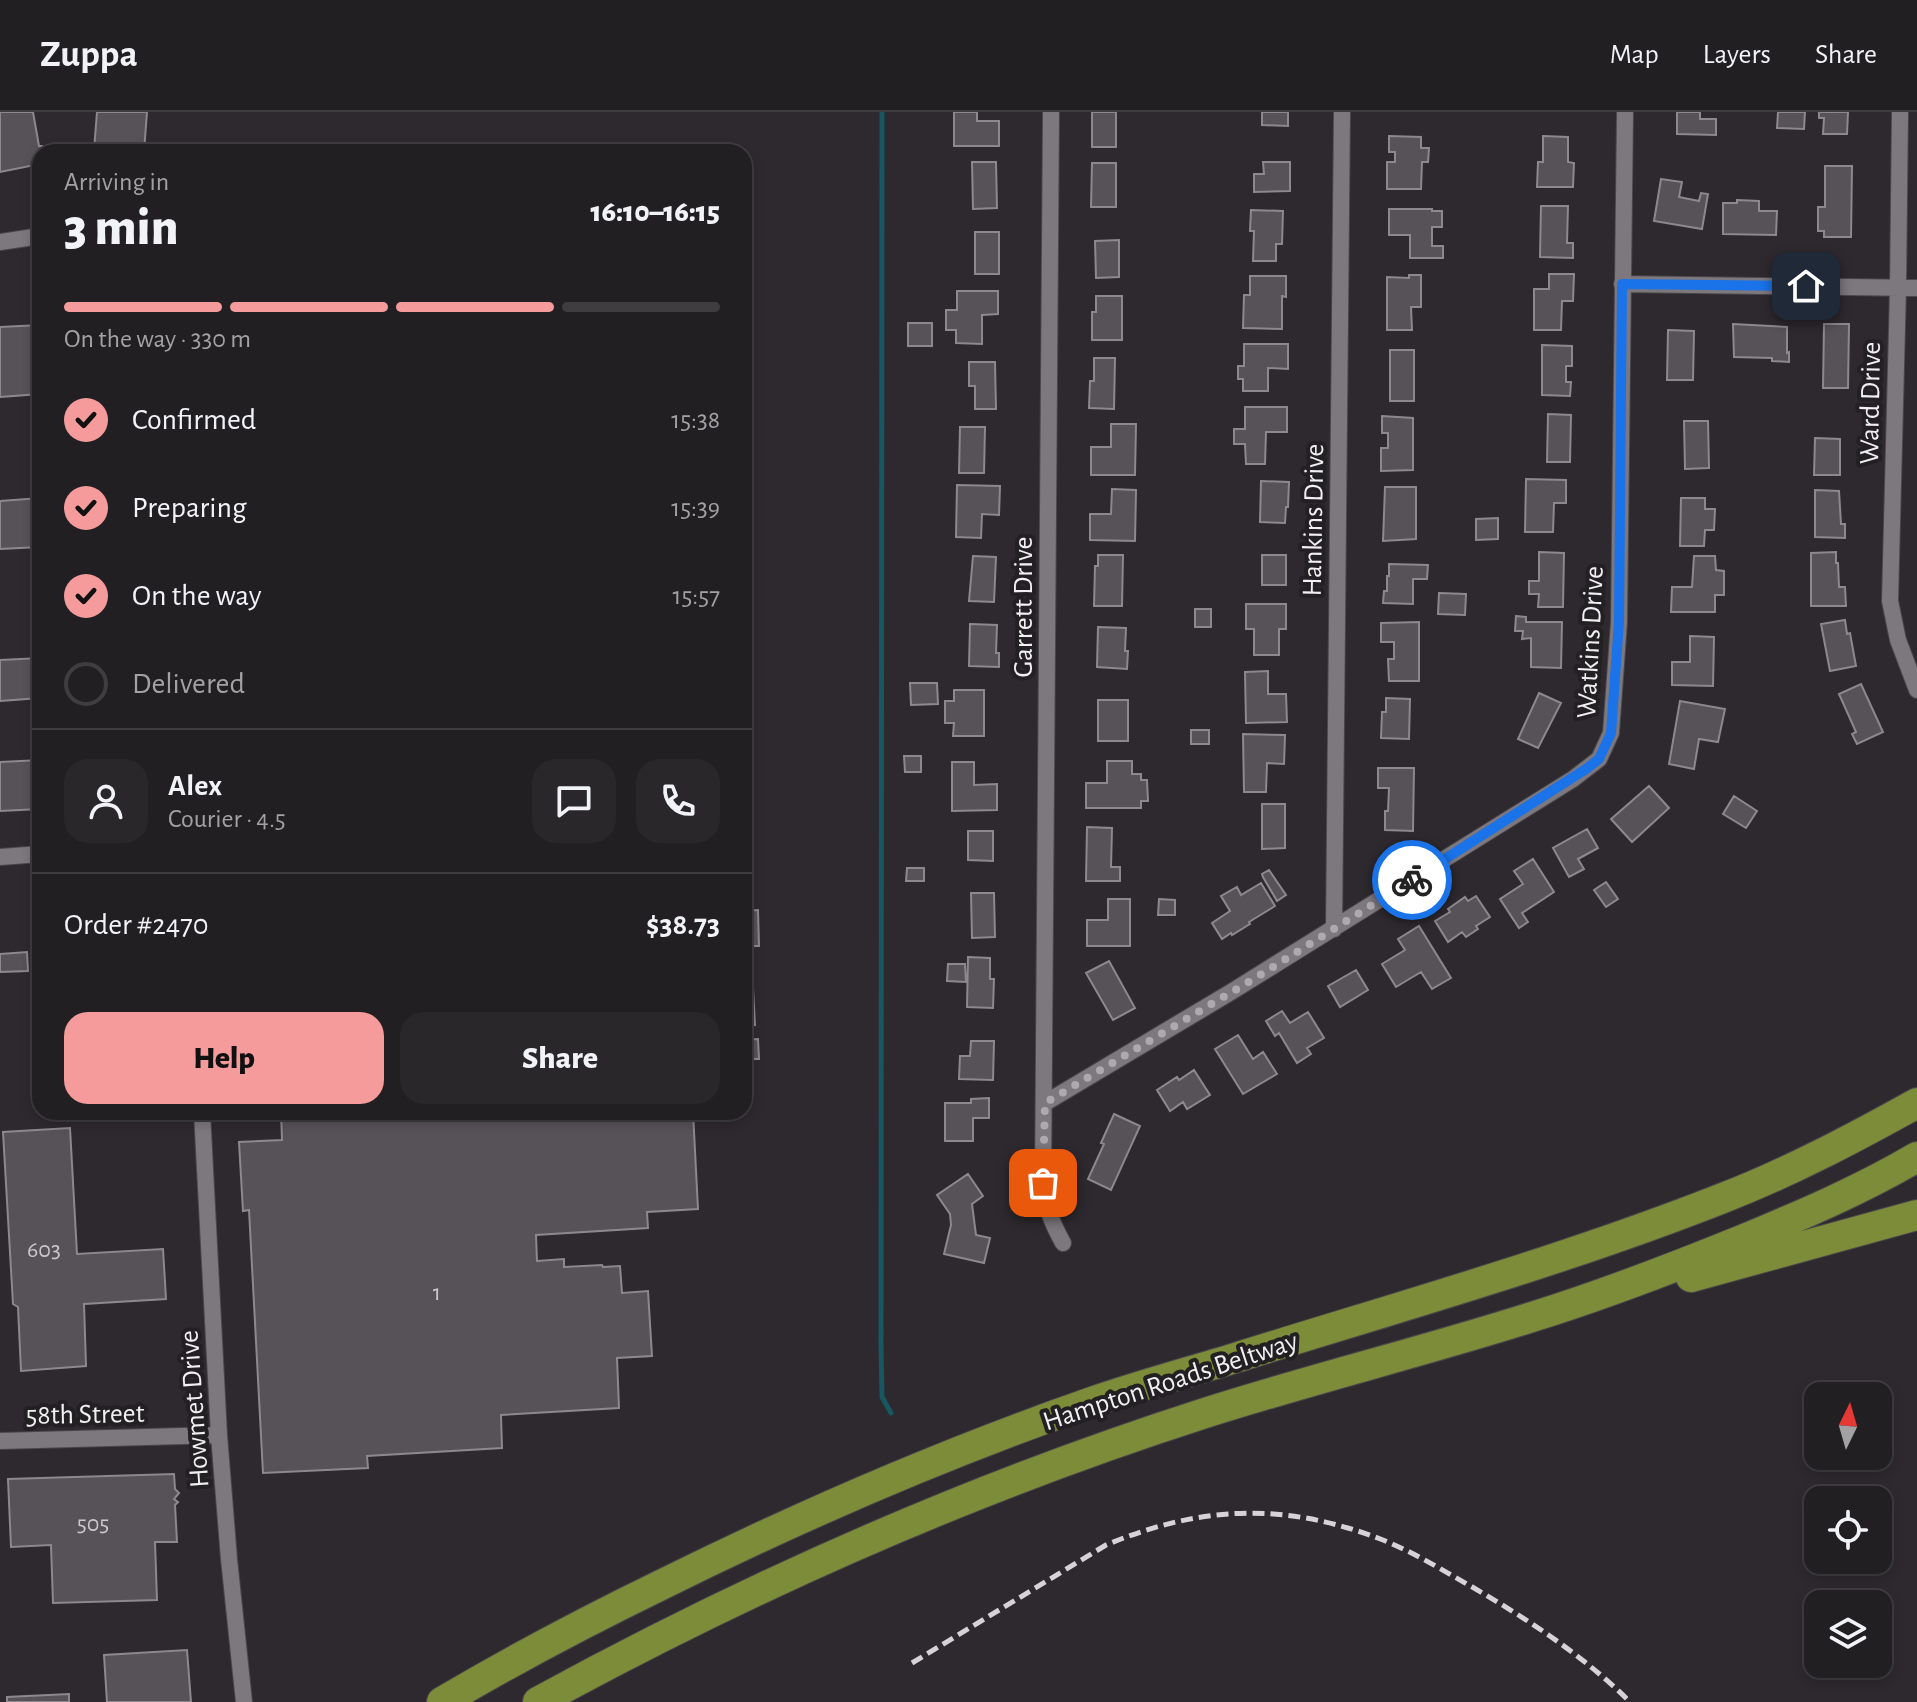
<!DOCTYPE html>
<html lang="en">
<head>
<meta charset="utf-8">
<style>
  body { margin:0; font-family:"Alegreya Sans",sans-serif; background:#2a272a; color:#f1f3f6; height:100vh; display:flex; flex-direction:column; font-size:30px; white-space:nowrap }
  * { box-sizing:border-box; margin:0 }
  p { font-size:26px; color:#a2a2a5 }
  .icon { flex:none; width:44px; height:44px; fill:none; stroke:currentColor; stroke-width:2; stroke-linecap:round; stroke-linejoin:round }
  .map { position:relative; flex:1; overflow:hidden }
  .details { position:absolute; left:32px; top:32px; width:720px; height:976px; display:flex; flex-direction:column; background:#221f22; border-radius:24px; box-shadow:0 4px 12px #0003,0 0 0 2px #3f3d40 }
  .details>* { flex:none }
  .needle { width:52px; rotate:5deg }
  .controls { position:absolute; left:1804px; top:1270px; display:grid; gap:16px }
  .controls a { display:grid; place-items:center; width:88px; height:88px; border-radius:16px; background:#221f22; box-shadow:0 4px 12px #0003,0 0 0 2px #3f3d40; font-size:40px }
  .pin { position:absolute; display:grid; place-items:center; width:68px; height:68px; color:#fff; margin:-34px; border-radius:16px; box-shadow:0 4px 12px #0006 }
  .courier { position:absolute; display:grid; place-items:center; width:80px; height:80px; margin:-40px; border:6px solid #1a73e8; border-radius:50%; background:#fff; color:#222; box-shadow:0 2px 10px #0007 }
  .head em { font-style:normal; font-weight:800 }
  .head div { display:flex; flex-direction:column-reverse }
  .head { display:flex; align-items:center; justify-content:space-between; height:136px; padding:0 32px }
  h1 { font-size:52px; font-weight:800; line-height:60px }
  .bar { display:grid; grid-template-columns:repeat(4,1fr); gap:12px 8px; align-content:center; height:96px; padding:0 32px }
  .bar i { height:10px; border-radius:6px; background:#3f3d40 }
  .bar .current { background:#f59b9c }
  .bar p { grid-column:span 4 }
  .line { display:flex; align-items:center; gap:20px; padding:0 32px; border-top:2px solid #3f3d40 }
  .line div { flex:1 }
  .round { display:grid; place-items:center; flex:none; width:84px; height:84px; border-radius:24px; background:#2a272a }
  ol { padding:0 32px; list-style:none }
  li { display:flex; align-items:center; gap:24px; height:88px }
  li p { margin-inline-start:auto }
  li .icon { padding:8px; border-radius:50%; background:#f59b9c; color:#111; stroke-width:4 }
  li:last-child { color:#a2a2a5 }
  li i { width:44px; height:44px; border:4px solid #3f3d40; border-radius:50% }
  .primary-button { display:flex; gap:16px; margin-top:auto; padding:16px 32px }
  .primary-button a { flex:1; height:92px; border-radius:24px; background:#f59b9c; color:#111; font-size:32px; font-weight:800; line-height:92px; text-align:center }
  .primary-button a+a { background:#2a272a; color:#f1f3f6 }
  header { display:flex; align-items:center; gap:48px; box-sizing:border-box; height:112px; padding:0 40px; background:#221f22; border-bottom:2px solid #3f3d40 }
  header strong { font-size:38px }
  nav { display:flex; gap:44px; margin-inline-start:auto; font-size:28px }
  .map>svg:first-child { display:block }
</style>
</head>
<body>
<header>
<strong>Zuppa</strong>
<nav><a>Map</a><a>Layers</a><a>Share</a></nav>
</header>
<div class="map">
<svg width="1917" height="1590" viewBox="0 0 1917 1590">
  <rect width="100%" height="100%" fill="#2d292e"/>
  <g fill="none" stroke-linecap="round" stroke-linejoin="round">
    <!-- stream -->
    <path stroke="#165761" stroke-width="5" d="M882,0l-1,1232 1,53 9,16"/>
  </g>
  <!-- building -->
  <path fill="#565257" stroke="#8c888e" stroke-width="2" d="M0,0h33l6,34h3l1,6h-3v12l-40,8z
    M97,0h50l-3,40 -50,-2z
    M954,0h23v9h22v25h-45z
    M1092,0h24v35h-24z
    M1262,0h26v14l-26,-1z
    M1677,0h23v7h16v16l-39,-1z
    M1778,0h27l-1,17 -27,-1z
    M1819,0h29l-1,22h-24l1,-16h-5z
    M1389,24l32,1v11h8l-1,14h-6l-1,27h-34v-27h8v-10h-6z
    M1543,24l25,1v25l6,1 -1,24h-36l1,-25h5z
    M972,50h24l1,46 -24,1z
    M1263,50h27v29l-36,1v-18h10z
    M1092,51h24v44h-25z
    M1825,54h27l-1,71h-27v-6h-6v-24h7z
    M1661,67l21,3 -3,15 20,4 2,-8 7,1 -6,35 -48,-8z
    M1737,88l22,1v10h18l-1,24 -53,-1v-31h14z
    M1541,94h27l-1,37h6v15l-33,-1z
    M1389,97h43v2h10v16h-10v19h11v12h-33v-23h-21z
    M1251,98l32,1 -1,33h-6v17h-23l1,-30h-4z
    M975,120h24v42h-24z
    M1119,128v37l-23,1 -1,-37z
    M1549,162h25l-1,27h-11l-1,29h-27v-41h15z
    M1409,163h12v32h-10l1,23h-25v-53l22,1z
    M1250,164h36v21l-4,-1v33l-39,-1 1,-33h6z
    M957,179h41v23l-16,1v29l-26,-1v-13h-10v-20h11z
    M1096,184h26v44h-30v-28h4z
    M908,211h24v23h-24z
    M1733,212l54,3v26l2,-1v10l-17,-1v-3l-38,-1z
    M1824,212h25l-1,64h-25z
    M40,213v69l-40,3v-70z
    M1668,218l26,1 -1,49h-26z
    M1244,232h44v25l-20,-1v23h-25v-12h-5v-13h6z
    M1542,233l30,1v20h-6v16h5l-1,14 -28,-1z
    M1390,238h24v51h-24z
    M1094,246h21l-1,51 -25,-1 1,-27h4z
    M969,250h26l1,47h-21v-23h-6z
    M1245,295h42v25h-21l-1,32h-19l-1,-20h-11v-15h11z
    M1548,302l23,1 -1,47h-23z
    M1382,304l31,2v52l-32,1v-23h7v-15h-6z
    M1684,309h24l1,47 -24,1z
    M1111,312h25l-1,51h-44v-28h20z
    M960,315h25l-1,46h-25z
    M1815,326l25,1v36h-26z
    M1526,367l40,1v23h-12l-1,29h-28z
    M1261,369l28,1 -1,25h-2l-1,16 -25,-1z
    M957,373l43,1 -1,29 -17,-1 -1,24 -25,-1z
    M1385,375h31v52l-33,2z
    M1112,377l24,1 -1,51 -45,-1v-26h21z
    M1815,378l24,1 2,33h4v14l-30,-1z
    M40,386v49l-40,2v-48z
    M1681,386h24v11h10l-1,21h-9l-1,16h-24z
    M1498,406v21l-22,1v-21z
    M1539,440l25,1 -1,54h-25l1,-13h-10v-13h10z
    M1836,440v11h2l1,24h6l1,19h-35v-53z
    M1098,443h25l-1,51h-28l1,-40h3z
    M1262,443h24v30h-24z
    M973,444l23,1 -2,45 -25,-1z
    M1694,444h21l1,14 8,1v24h-9v17h-44l1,-25h20z
    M1389,452l39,1 -1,14h-14v25l-30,-1 1,-12h3v-15h2z
    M1439,481l27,1 -1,21 -27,-1z
    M1246,492h40v25h-7v26h-25v-26h-8z
    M1195,497h16v18h-16z
    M1516,504l10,1v5h36l-1,46 -30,-1v-29l-9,1 1,-8h-8z
    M1845,508l2,14 3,-1 6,33 -26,5 -9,-47z
    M1419,510v59h-30l-1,-22h6v-17h-13v-19z
    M970,512l27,1 -1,28h3v14l-30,-1z
    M1098,515l28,1 -1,23h3l-1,18 -30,-2z
    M1690,524l24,1 -1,49 -41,-1v-23h18z
    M40,546v40l-40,3v-41z
    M1268,559v23h18l1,28 -41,1 -1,-51z
    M910,571h27l1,21 -27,1z
    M1861,572l22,48 -26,12 -5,-10 4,-2 -17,-38z
    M954,578h30v46h-31l1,-13h-9v-22h9z
    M1539,581l22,10 -23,45 -20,-9z
    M1386,586l24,1 -1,40 -28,-1 1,-26h4z
    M1098,588h30v41h-30z
    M1680,589l45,8 -7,33 -19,-3 -5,30 -25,-5z
    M1191,618h18v14h-18z
    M1243,622l42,1 -1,29 -17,-1 -1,29h-22z
    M904,644h17v16h-16z
    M40,648v49l-40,2v-49z
    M1107,649h25v13h9v6h6l1,21h-7v7h-55v-25h21z
    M952,650h22v23l23,-1v26l-45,1z
    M1378,656h36l-1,63 -28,-1v-19h3l1,-23h-11z
    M1649,674l20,22 -37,34 -21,-23z
    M1734,684l23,15 -11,17 -23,-14z
    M1262,692h23v44l-23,1z
    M1087,715l25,1 -1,39h9v14h-34z
    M1587,717l11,19 -20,11 6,10 -15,8 -16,-29z
    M968,719h25v30l-25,-1z
    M1533,747l21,33 -32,21 6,9 -9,6 -19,-29 23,-15 -9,-13z
    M907,756h17v13h-18z
    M1269,758l17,25 -9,6 -14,-24 -1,-3z
    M1606,770l12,17 -12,8 -12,-17z
    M1261,771l14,23 -26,16 1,2 -18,11 -1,-2 -9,6 -10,-16 18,-12 -9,-15 16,-9 4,8z
    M971,781h23l1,44 -23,1z
    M1476,784l14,21 -14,9 2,3 -12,8 -4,-5 -14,10 -13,-21 15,-9 -2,-3 17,-12 3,4z
    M1108,787h22v47h-43v-26h21z
    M1159,787l16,1v15h-17z
    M758,798l1,36h-15v-35z
    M1419,814l32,52 -19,11 -11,-17 -25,15 -14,-23 23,-14 -7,-11z
    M27,840l1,19 -28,1v-18z
    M968,845l22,1v21h4l-1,29 -26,-1z
    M1109,849l26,47 -22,12 -27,-47z
    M948,852h17l1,18 -19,-1z
    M1356,858l12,20 -28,17 -12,-21z
    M753,876l2,37 -11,1v-37z
    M1282,899l8,12 18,-11 16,26 -17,10 4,6 -14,9 -18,-30 -4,3 -9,-15z
    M1238,923l15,24 10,-7 14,22 -34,20 -28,-45z
    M758,927l1,20h-15v-19z
    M971,929h23l-1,39 -34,-1 1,-23h10z
    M1194,958l16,25 -23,14 -4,-7 -13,9 -13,-21 20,-13 2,3z
    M989,986v20h-16v23h-28v-38h26v-4z
    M281,1000h412l5,97 -51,3 1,16 -112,7 1,26 27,-2v8l38,-2 1,2 17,-1 2,27 26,-2 4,65 -35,2 2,50 -118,7 1,33 -135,8 1,12 -105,5 -14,-263 -6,1 -4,-69 43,-2z
    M1114,1002l26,12 -29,64 -23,-11 16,-35 -3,-1z
    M70,1016l7,126 86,-5 3,50 -82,5 2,62 -65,5 -3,-64 -5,-3 -10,-172z
    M968,1062l15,22 -11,8 4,31 14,3 -6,25 -40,-9 7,-29 -1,-11 -13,-19z
    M174,1362l1,15 4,4 -5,6 4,3 -3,3 2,37h-22l2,58 -104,3 -2,-58 -40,2 -3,-68z
    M187,1538l4,52h-84l-3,-47z
    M69,1582v8h-62v-5z"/>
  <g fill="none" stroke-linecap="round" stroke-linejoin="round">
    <defs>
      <path id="minor" d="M1051,0l-8,1071c2,23 9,40 20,60
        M1900,0l-2,176 -8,313 8,39 19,50
        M0,130l40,-6
        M1622,172l295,4
        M0,745l40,-3
        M1334,817l8,-817
        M1045,991l186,-111 342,-213 26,-20 12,-26 8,-111 6,-510
        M202,1000l17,323 10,124 15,143
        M0,1329l219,-6"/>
      <path id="motorway" d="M1691,1165l226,-62
        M442,1590c71,-42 145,-81 219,-117 139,-69 282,-131 428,-182 48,-17 97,-30 146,-45 163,-51 328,-97 488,-160 67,-26 131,-60 194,-95
        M538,1590c212,-116 434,-214 664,-288 109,-35 220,-62 330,-97 71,-22 141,-49 210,-77 60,-25 119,-50 175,-83"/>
    </defs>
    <!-- minor casing -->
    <use href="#minor" stroke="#4a474b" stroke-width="18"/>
    <!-- motorway casing -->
    <use href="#motorway" stroke="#4a474b" stroke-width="32"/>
    <!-- minor -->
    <use href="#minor" stroke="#7d787e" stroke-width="16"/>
    <!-- motorway -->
    <use href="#motorway" stroke="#7c8c38" stroke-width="30"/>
    <!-- rail -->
    <path stroke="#d5d3d6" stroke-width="5" stroke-dasharray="12 6" stroke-linecap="butt" d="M912,1551l194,-118c96,-40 179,-43 277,-5 32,13 61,31 91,48 55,32 111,69 156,114"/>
  </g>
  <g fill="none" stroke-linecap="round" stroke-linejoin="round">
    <!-- done -->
    <path stroke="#acaaad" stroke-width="8" stroke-dasharray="0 14.4" d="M1043,1071l2,-80 212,-126 155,-97"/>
    <!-- route -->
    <path stroke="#1a73e8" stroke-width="10" d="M1412,768l174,-111 13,-10 12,-26 8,-111 3,-338 184,2"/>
  </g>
  <g text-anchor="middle" stroke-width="8" stroke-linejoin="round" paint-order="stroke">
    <!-- number labels -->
    <g font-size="24" fill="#cac8cb">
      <text x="44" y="1145">603</text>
      <text x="437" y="1188">1</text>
      <text x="93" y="1419">505</text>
    </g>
    <!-- street labels -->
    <g font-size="28" fill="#f1eff2" stroke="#232024">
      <text transform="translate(1869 291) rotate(-89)" y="10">Ward Drive</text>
      <text transform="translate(1312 408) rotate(-89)" y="10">Hankins Drive</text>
      <text transform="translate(1022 495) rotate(-90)" y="10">Garrett Drive</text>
      <text transform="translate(1589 530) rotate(-87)" y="10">Watkins Drive</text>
      <text transform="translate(1170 1268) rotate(-18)" y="10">Hampton Roads Beltway</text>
      <text transform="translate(193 1297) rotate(-94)" y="10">Howmet Drive</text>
      <text transform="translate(85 1301) rotate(-1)" y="10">58th Street</text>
    </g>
  </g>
</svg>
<div class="controls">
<a><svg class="needle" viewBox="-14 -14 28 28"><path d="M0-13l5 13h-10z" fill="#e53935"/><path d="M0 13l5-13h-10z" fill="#a2a2a5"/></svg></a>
<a><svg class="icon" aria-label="locate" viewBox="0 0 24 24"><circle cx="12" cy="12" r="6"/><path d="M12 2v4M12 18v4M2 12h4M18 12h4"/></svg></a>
<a><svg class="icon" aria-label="layers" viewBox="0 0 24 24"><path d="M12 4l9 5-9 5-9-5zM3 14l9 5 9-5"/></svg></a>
</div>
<div class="pin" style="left:1043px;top:1071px;background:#ea580c"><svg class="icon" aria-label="bag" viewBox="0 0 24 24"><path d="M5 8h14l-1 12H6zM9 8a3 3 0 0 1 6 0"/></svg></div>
<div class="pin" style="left:1806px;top:174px;background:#1f2937"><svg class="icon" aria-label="home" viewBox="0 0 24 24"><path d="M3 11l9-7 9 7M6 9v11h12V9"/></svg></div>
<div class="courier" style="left:1412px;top:768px"><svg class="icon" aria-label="bike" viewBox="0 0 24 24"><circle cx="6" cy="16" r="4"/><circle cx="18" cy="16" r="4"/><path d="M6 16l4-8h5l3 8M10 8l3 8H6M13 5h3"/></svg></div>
<section class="details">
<div class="head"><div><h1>3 min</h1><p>Arriving in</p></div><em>16:10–16:15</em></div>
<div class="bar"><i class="current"></i><i class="current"></i><i class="current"></i><i></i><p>On the way · 330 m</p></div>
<ol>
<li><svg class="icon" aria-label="check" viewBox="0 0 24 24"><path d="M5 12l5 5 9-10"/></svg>Confirmed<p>15:38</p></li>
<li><svg class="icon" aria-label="check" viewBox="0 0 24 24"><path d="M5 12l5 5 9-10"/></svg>Preparing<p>15:39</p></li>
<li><svg class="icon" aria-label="check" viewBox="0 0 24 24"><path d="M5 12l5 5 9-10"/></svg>On the way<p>15:57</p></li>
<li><i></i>Delivered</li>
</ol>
<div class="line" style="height:144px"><a class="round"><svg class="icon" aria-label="person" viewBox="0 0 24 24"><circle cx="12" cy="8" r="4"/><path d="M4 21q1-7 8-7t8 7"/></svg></a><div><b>Alex</b><p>Courier · 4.5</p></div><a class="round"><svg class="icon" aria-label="chat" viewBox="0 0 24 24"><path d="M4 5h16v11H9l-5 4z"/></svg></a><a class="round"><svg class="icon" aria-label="phone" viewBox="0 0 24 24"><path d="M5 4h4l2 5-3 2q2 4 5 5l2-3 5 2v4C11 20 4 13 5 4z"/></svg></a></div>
<div class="line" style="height:104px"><div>Order #2470</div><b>$38.73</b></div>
<div class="primary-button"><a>Help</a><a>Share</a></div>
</section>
</div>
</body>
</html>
